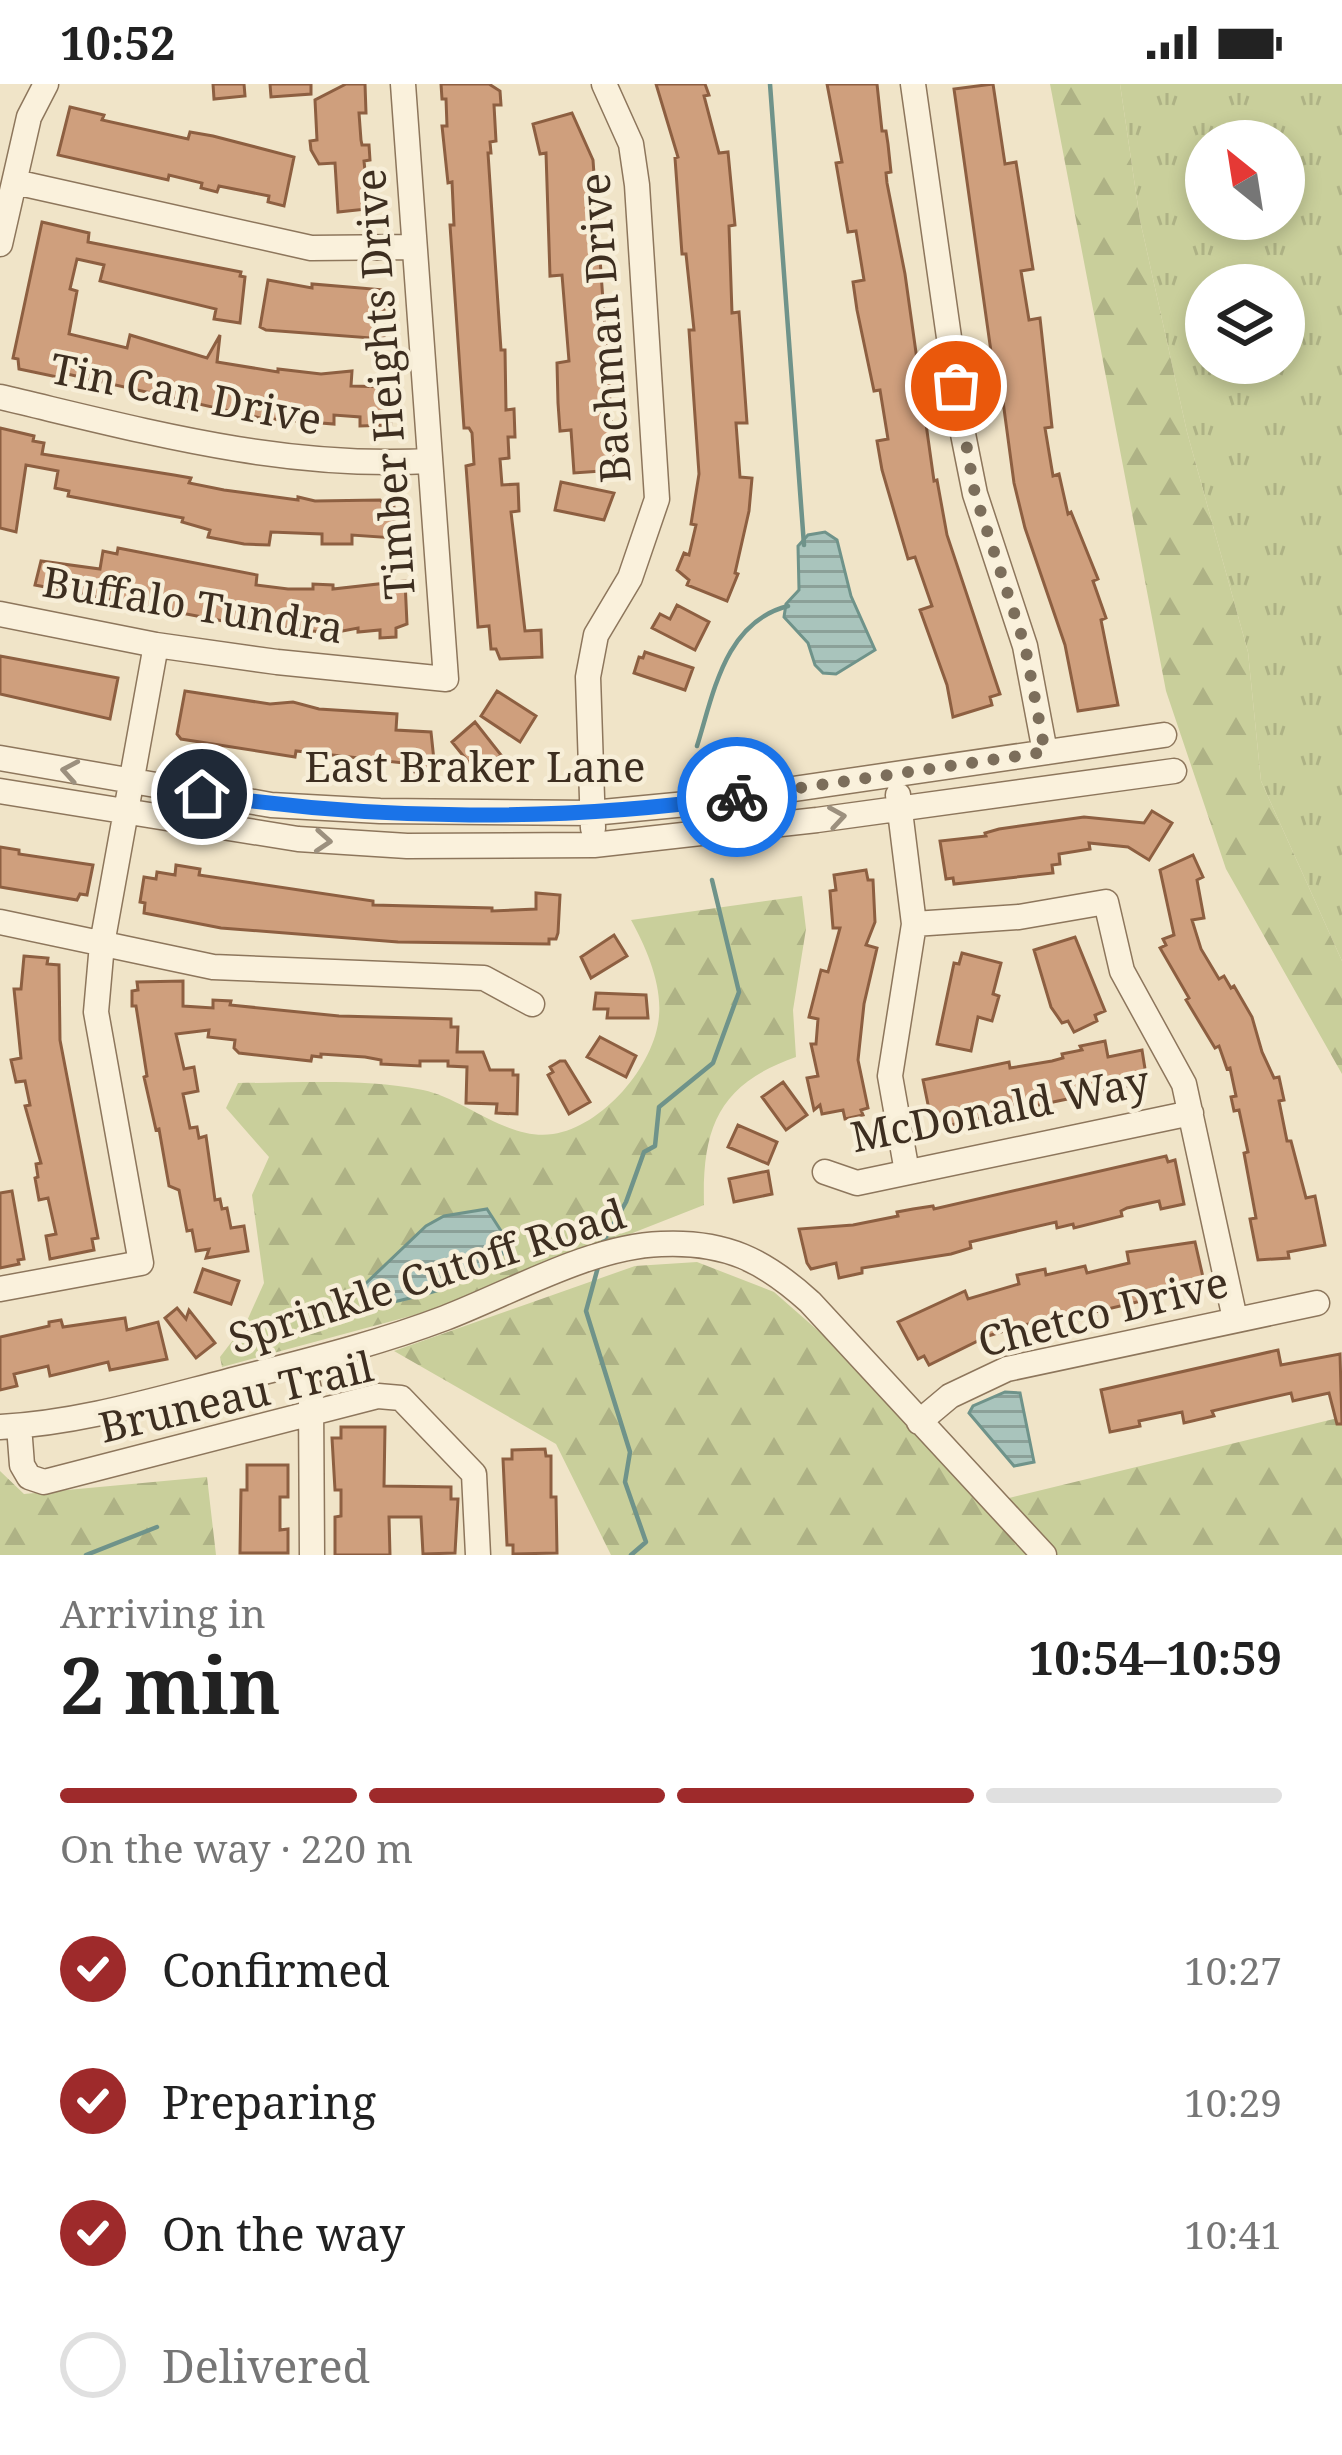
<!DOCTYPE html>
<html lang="en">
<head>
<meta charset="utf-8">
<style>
  body { margin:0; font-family:"Noto Serif",serif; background:#f2f2f2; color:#222; height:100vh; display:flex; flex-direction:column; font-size:45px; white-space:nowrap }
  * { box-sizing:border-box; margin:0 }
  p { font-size:39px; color:#767676 }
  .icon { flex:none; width:66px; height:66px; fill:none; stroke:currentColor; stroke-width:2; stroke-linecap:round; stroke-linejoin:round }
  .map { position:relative; height:1471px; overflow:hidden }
  .panel { display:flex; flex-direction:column; background:#fff; flex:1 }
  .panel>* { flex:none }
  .needle { width:78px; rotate:330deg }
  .controls { position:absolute; left:1185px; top:36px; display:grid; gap:24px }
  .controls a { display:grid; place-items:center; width:120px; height:120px; border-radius:50%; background:#fff; box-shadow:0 6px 18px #0003; font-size:60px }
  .pin { position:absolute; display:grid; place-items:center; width:102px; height:102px; color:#fff; margin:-51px; border:6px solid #fff; border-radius:50%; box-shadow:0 3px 12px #0007 }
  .courier { position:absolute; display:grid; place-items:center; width:120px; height:120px; margin:-60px; border:9px solid #1a73e8; border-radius:50%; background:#fff; color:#222; box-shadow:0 3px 15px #0007 }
  .headline em { font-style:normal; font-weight:700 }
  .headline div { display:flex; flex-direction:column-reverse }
  .headline { display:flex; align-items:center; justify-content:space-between; height:204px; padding:0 60px }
  h1 { font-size:78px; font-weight:700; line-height:90px }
  .bar { display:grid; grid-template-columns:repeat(4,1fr); gap:18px 12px; align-content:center; height:144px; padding:0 60px }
  .bar i { height:15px; border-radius:9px; background:#e0e0e0 }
  .bar .selected { background:#9e2a2b }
  .bar p { grid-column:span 4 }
  ol { padding:0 60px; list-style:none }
  li { display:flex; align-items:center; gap:36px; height:132px }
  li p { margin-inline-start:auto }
  li .icon { padding:12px; border-radius:50%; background:#9e2a2b; color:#fff; stroke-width:4 }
  li:last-child { color:#767676 }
  li i { width:66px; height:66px; border:6px solid #e0e0e0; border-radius:50% }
  .status { display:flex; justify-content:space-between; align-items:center; height:84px; padding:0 60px; background:#fff; direction:ltr }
  .status svg { height:33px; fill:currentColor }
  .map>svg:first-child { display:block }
</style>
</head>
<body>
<div class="status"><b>10:52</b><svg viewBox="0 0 49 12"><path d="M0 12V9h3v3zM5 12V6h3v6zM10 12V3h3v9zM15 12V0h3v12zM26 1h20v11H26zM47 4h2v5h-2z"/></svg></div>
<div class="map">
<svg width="1342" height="1471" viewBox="0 0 1342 1471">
  <defs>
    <pattern id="grass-tufts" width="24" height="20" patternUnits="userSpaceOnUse" patternTransform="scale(3)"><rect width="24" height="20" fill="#c9cf9b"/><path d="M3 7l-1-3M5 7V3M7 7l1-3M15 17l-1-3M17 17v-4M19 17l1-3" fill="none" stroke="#aeb285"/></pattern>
    <pattern id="forest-firs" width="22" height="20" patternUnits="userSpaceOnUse" patternTransform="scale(3)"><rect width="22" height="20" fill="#c9cf9b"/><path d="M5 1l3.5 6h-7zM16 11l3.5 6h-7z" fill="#aeb285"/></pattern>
    <pattern id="water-rules" width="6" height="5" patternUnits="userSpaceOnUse" patternTransform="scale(3)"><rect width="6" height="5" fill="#a9c4bc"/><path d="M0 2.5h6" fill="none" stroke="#8ba098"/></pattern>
  </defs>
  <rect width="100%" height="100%" fill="#f0e4c8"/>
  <!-- grass -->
  <path fill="url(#grass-tufts)" fill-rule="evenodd" d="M1120,0h222v877l-81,-180 -13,-129 -61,-220 -47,-212zM1206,57h78v78h-78zM1206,201h78v78h-78z"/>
  <!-- forest -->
  <path fill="url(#forest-firs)" d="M1050,0h70l20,136 47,212 61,220 13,129 81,180v113l-116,-205 -60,-178z
    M802,812l4,33 -13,81 3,47c-77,27 -94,70 -92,148l-260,102 -222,60 -2,-10 26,-34 18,-40 -12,-88 17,-38 -43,-49 12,-25c60,0 125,-5 185,7 42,9 85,51 130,44 49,-7 102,-68 106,-118 3,-32 -13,-69 -28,-96z
    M697,1178l77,30 235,206 333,-81v138h-731l-55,-111 -162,-93 241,-85z
    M0,1387l24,23 183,-17 9,78h-216z"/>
  <!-- water -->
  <path fill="url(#water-rules)" stroke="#6f938a" stroke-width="3" d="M825,448l12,8 14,56 24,54 -39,24 -13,-1 -8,-8 -7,-22 -24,-26 2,-13 13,-14 -1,-44 10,-11z
    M487,1125l16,25v20c-38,36 -86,42 -136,54l-6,-9 2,-13 63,-60 18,-10z
    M1005,1308l15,1 14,69 -20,4 -45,-53 4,-7z"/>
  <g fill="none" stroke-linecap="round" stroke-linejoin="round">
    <!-- stream -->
    <path stroke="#6f938a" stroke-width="4.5" d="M770,0l34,461
      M697,662c17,-54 28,-124 91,-140
      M602,1160l24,-42 18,-50 11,-6 4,-39 54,-44 26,-71 -27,-112
      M598,1183l-12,44 44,141 -5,30 21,60 -15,13
      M86,1471l71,-28"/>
  </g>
  <!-- building -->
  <path fill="#cf9f7d" stroke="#8d5f41" stroke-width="3" d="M213,0h31l1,12 -31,3z
    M270,0h41v10l-40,3z
    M346,0h19l1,29h-7l2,27 1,5h7l1,15 -6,1 3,30h8l1,17 -38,4 -3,-49 -16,1 -8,-14 -1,-9 7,-1 -2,-40z
    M441,0h48l11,7 1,14h-7l2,36 -6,1 1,11h-3l13,197h4l1,60 8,-1 1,28h-7l1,21 -9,1 2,26 16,-1 1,27 -8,1 14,119 16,-1 1,27 -42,2 -4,-10h-5l-2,-23 -11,1 -12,-161 8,-2 -2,-31 -3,-5h-5l-14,-203h4l-2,-43 -4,1 -6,-57h5l-1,-27h-4z
    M656,0h49l4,11 -5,1 15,57 9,-1 7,73 -6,1 3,87 7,-1 8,111h-11l4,54 12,1 -3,33 -14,62 3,1 -11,27 -40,-16 2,-5 -12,-10 7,-17 5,2 7,-30 -5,-1 8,-50 -10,-144h5l-8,-76h-4l-7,-96 3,-1z
    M827,0h50l5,47h4l2,13 3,28 -5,1 1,10 18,91 29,207 3,-1 10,55 53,159 -10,3 2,8 -39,12 -6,-32 -27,-75 12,-4 -17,-49 -7,2 -26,-89 -5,-29 11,-2 -8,-49 -6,1 -17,-81 -4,-28 11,-2 -8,-49 -8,1 -7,-40 -5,-29 6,-1z
    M993,0l12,80 11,-2 17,107 -12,2 8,49 11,-2 12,109 -7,1 8,48 6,-2 9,40 3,-2 27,67 -5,2 13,37 -5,2 17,85 -40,6 -13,-66 -40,-117 -11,-45 -14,-104 -5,1 -41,-291z
    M70,23l34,8 -2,5 86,19 2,-7 23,4 81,21 -10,49 -16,-4 1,-6 -50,-10 -2,6 -16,-4 1,-5 -33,-8 -1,5 -110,-25z
    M572,29l21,47 22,310 -41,3 -3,-43 -11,1 -2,-28 -1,-40 12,-2 -7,-86 -12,1 -4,-123 -6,1 -7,-30z
    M42,138l47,11 -1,9 153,30 -1,4 5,1 -5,46 -26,-4 2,-10 -116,-28 4,-16 -27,-6 -7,30 7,2 -8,43 58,14 3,-13 77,23 13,-23 -3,27 61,10v-3l43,5 31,-3 -1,15 40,1v38l-31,1v-9l-26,-2v9l-74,-6 -197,-45 -1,5 -43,-9 -1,-10 -5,-1z
    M268,196l44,8v-4l73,6 -1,9 5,4 -5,4v32l-118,-9 -6,-3z
    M0,344l34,8 -1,5 11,2 -2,11 132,21 17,3 -2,5 35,7 74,10v-3l17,4 65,-1 6,6h8v32l-42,-3v9h-30v-10l-51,-2 -2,13 -25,-1 -36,-7 2,-7 -28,-8 1,-4 -115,-22 1,-5 -14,-3 3,-17 -32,-6 -10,67 -16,-4z
    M561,398l53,11 -10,27 -49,-10z
    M118,464l139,27 -1,10 32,4h25v-5l20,1v4l72,-8 2,43 -11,4v9l-16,1v-8l-22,2v-4l-26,5 -29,-3 -28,-3v-4l-52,-2 -188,-36 6,-24 59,8 3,-18 14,3z
    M677,521l32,17 -14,28 -43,-22 8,-14 10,5z
    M645,568l48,16 -8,22 -51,-17 5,-16 4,1z
    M0,572l118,22 -8,41 -110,-25z
    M185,607l85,13 23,-2 26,7 78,5 -1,16 35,2 4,38 -20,2 -11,-2v-7l-108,-12 -1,6 -114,-18 -4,-5z
    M497,607l39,25 -16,26 -39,-26z
    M475,638l26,33 -23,19 -26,-32z
    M1152,727l20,12 -23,37 -21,-13 -39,-4 1,6 -31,5 1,10 -8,1 1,8 -99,11 -1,-6 -7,1 -6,-38 46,-5 -1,-3 14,-4 85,-12 60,6z
    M0,763l19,3v4l74,11 -6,30 -7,-1 -3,6 -77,-13z
    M1193,771l10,22 -6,3 7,38 -12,2 9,29 18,30 5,-3 7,12 3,-2 18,31 10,35 12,26 5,-1 5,23 -5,1 8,40h4l15,57 9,-2 10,49 -37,7 1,6 -31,2 -8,-41 6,-1 -12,-65 4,-1 -9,-42 -5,1 -3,-14 5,-1 -6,-28 -3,1 -8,-23 -4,2 -29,-48 3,-2 -29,-50 6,-3 -3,-6 11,-4 -14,-65z
    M176,781l24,4 -1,6 174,26v4l119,3v3l44,-2v-16l24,2 -2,38 -2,6h-7v5l-151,-2 -177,-14 -77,-15 1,-10 -5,-1 4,-25 12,2 1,-7 18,3z
    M866,786l2,10h5l2,42 -9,23 11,3 -13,56 -6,56 10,48 -7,2 2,5 -18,4 -2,-9 -21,4 -2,-9 -6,5 -7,-32 11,-2 -7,-32h5l2,-25 -9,-2 12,-47 7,2 12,-44h-7l-3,-37 6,-1 -2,-15z
    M614,851l13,21 -36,22 -10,-21z
    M1075,853l30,74 -10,4 2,6 -23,11 -6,-11 -6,2 -11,-16 -17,-57z
    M962,869l39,10 -8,31 6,2 -7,25 -14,-4 -7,34 -34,-7 17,-81 5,1z
    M24,872l24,2 -1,6 12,1 1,75 38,198 -6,1 2,11 -44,9 -4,-23 10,-2 -8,-36 -9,2 -4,-22 3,-1 -2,-13 5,-1 -16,-57 5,-1 -5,-24 -9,1 -5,-22 10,-2 -7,-69h7z
    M183,897v25l30,2v-8l18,1 -1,4 109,11 112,3v8h7l-1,25h26l7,18h23v5h5l-1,39 -21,-1 1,-9 -31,-1 1,-36 -19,-1v-5h-28v5l-39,-2v-4l-16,-3 -44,-3v3l-9,-1 -1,5 -72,-8 -5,-5 1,-8 -27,-3 1,-7 -33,4 8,35 10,-2 4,24 -15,3 7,34 7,-1 2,11 7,-2 9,64 5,-1 2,10 5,-1 4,20 13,-2 4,25 -42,7 3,-9 -13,2 -4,-21 -5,1 -8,-41 -10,-4 -10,-57 -3,1 -12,-53 3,-1 -11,-70h-4v-15l6,-1 -1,-8z
    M596,909l50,2 2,23h-41l1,-9h-14z
    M600,953l36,19 -10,21 -39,-20z
    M1105,957l3,16 34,-7 4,25 -9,2 2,7 -105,22 -2,-5 -25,5 1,6 -75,17 -10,-49 86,-18 1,6 42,-7 11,-3 -1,-4 20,-4 -2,-4z
    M560,977h5l25,41 -21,12 -21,-39 5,-3 -3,-5z
    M783,998l24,33 -21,15 -24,-33z
    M738,1041l39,17 -9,22 -40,-17z
    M1166,1072l2,6 7,-2 9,44 -23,5 -2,-8 -32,7 -6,3 1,5 -48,12 -1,-4 -16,4 -1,-6 -86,20 1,6 -20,6 -89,14v5l-23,5 -3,-15 -25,6 -4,-6 -8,-34 54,-4 45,-9 -1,-4 16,-3 20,-3 1,3z
    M768,1087l4,23 -38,8 -5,-23z
    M12,1107l12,68 -6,1 1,4 -19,4v-75z
    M1195,1158l10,44 -127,30 -55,9 -35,11 -59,29 -5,-9 -6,3 -20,-37 67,-31 3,8 51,-15 -2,-9 28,-6 1,6 39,-9 2,7 42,-10 -2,-11z
    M203,1185l36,12 -8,23 -36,-12z
    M177,1224l9,11 3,-9 26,33 -19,15 -31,-40z
    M125,1234l2,12 31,-8 9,37 -57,11 -2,-8 -58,14 -2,-10 -34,8 3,12 -17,4v-53l49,-11v-4l12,-2 2,7z
    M1278,1266l3,15 59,-11 2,70h-5l-8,-31 -36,8 -2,-8 -79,18 2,5 -30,7 -2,-11 -43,9 1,5 -30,6 -9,-42z
    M341,1343h44l-1,59 67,1v12h7l-3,54 -32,1 -2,-37h-32l1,38h-55v-38l6,-1v-26h-6l-3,-52h9z
    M545,1365l1,7h5v41h5l1,56 -44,1v-9h-6l-4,-86h9v-9z
    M247,1381h41v32h-8v33l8,-1v24h-48l1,-63h6z"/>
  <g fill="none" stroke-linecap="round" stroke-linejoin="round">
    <defs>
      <path id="minor" d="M913,0l49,345 13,65 50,152 20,106
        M15,98l296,66 103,-1
        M0,160l29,-127 17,-33
        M0,313c145,34 279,72 430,64
        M0,530l156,31 121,17 169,17 -43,-595
        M0,674l271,47 109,6 212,2 105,-10 467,-68
        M0,707l298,48 109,7 187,-1 223,-25 357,-49
        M898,711l16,129 -24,152 17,96
        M593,744l-5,-151 8,-42 34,-57 27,-79 -20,-314 -6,-41 -27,-60
        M0,838l213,45 271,11 48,26
        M914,840l105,-7 87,-15 16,69 62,113 51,235
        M825,1088l32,11 334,-70
        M0,1205l141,-26 -45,-251 6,-68 54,-299
        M303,1278l8,37 1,156
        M919,1338l31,-26 57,-27 310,-66
        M19,1342l3,39 7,12 15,5 334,-86 23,2 73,76 4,81
        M0,1343c77,-4 151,-26 225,-45 73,-19 149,-37 220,-64 65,-25 147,-72 216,-74 64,-3 103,16 149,58l234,253"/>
    </defs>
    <!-- minor casing -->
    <use href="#minor" stroke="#8d765c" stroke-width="27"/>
    <!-- minor -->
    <use href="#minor" stroke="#faf1dc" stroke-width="24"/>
  </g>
  <!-- one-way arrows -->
  <defs><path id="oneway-chevron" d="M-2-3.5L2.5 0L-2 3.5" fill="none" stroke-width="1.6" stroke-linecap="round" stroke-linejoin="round" transform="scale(3)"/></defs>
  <g stroke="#9c907e">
    <use href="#oneway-chevron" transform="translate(70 687) rotate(-170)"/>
    <use href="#oneway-chevron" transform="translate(837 733) rotate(-9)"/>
    <use href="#oneway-chevron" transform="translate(323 757) rotate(4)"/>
  </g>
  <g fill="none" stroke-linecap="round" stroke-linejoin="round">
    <!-- done -->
    <path stroke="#7c6e5b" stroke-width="12" stroke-dasharray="0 21.6" d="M737,713l308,-45 -20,-106 -50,-152 -19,-108"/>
    <!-- route -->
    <path stroke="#1a73e8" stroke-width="15" d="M202,710c175,27 360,28 535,3"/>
  </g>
  <g text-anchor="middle" stroke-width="9" stroke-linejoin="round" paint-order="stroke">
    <!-- street labels -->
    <g font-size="42" fill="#3d2e20" stroke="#f7eed8">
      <text transform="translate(605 244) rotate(-94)" y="15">Bachman Drive</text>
      <text transform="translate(385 300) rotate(-94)" y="15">Timber Heights Drive</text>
      <text transform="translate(186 310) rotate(11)" y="15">Tin Can Drive</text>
      <text transform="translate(193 521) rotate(9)" y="15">Buffalo Tundra</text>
      <text x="475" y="698">East Braker Lane</text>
      <text transform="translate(1000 1025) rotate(-11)" y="15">McDonald Way</text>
      <text transform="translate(427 1192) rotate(-18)" y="15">Sprinkle Cutoff Road</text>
      <text transform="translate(1103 1228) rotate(-14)" y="15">Chetco Drive</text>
      <text transform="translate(236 1313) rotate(-13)" y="15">Bruneau Trail</text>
    </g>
  </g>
</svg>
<div class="controls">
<a><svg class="needle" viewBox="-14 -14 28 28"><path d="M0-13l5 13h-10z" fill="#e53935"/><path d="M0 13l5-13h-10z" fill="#767676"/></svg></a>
<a><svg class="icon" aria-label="layers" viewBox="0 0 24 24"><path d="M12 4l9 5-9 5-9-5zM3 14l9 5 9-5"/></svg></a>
</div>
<div class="pin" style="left:956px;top:302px;background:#ea580c"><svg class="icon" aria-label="bag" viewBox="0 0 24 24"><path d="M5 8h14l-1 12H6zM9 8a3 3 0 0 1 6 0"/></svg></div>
<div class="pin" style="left:202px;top:710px;background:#1f2937"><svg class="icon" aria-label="home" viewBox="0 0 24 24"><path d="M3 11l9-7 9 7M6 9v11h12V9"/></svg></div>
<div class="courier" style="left:737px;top:713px"><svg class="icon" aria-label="bike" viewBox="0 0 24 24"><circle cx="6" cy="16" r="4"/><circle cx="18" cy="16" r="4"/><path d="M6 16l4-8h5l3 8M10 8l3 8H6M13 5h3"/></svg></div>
</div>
<section class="panel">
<div class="headline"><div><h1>2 min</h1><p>Arriving in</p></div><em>10:54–10:59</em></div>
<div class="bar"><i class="selected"></i><i class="selected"></i><i class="selected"></i><i></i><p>On the way · 220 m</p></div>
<ol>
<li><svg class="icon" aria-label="check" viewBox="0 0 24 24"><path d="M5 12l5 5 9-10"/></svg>Confirmed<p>10:27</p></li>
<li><svg class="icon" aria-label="check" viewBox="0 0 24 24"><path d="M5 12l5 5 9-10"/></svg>Preparing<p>10:29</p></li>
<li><svg class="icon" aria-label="check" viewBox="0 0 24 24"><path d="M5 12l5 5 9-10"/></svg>On the way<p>10:41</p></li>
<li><i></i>Delivered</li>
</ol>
</section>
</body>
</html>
